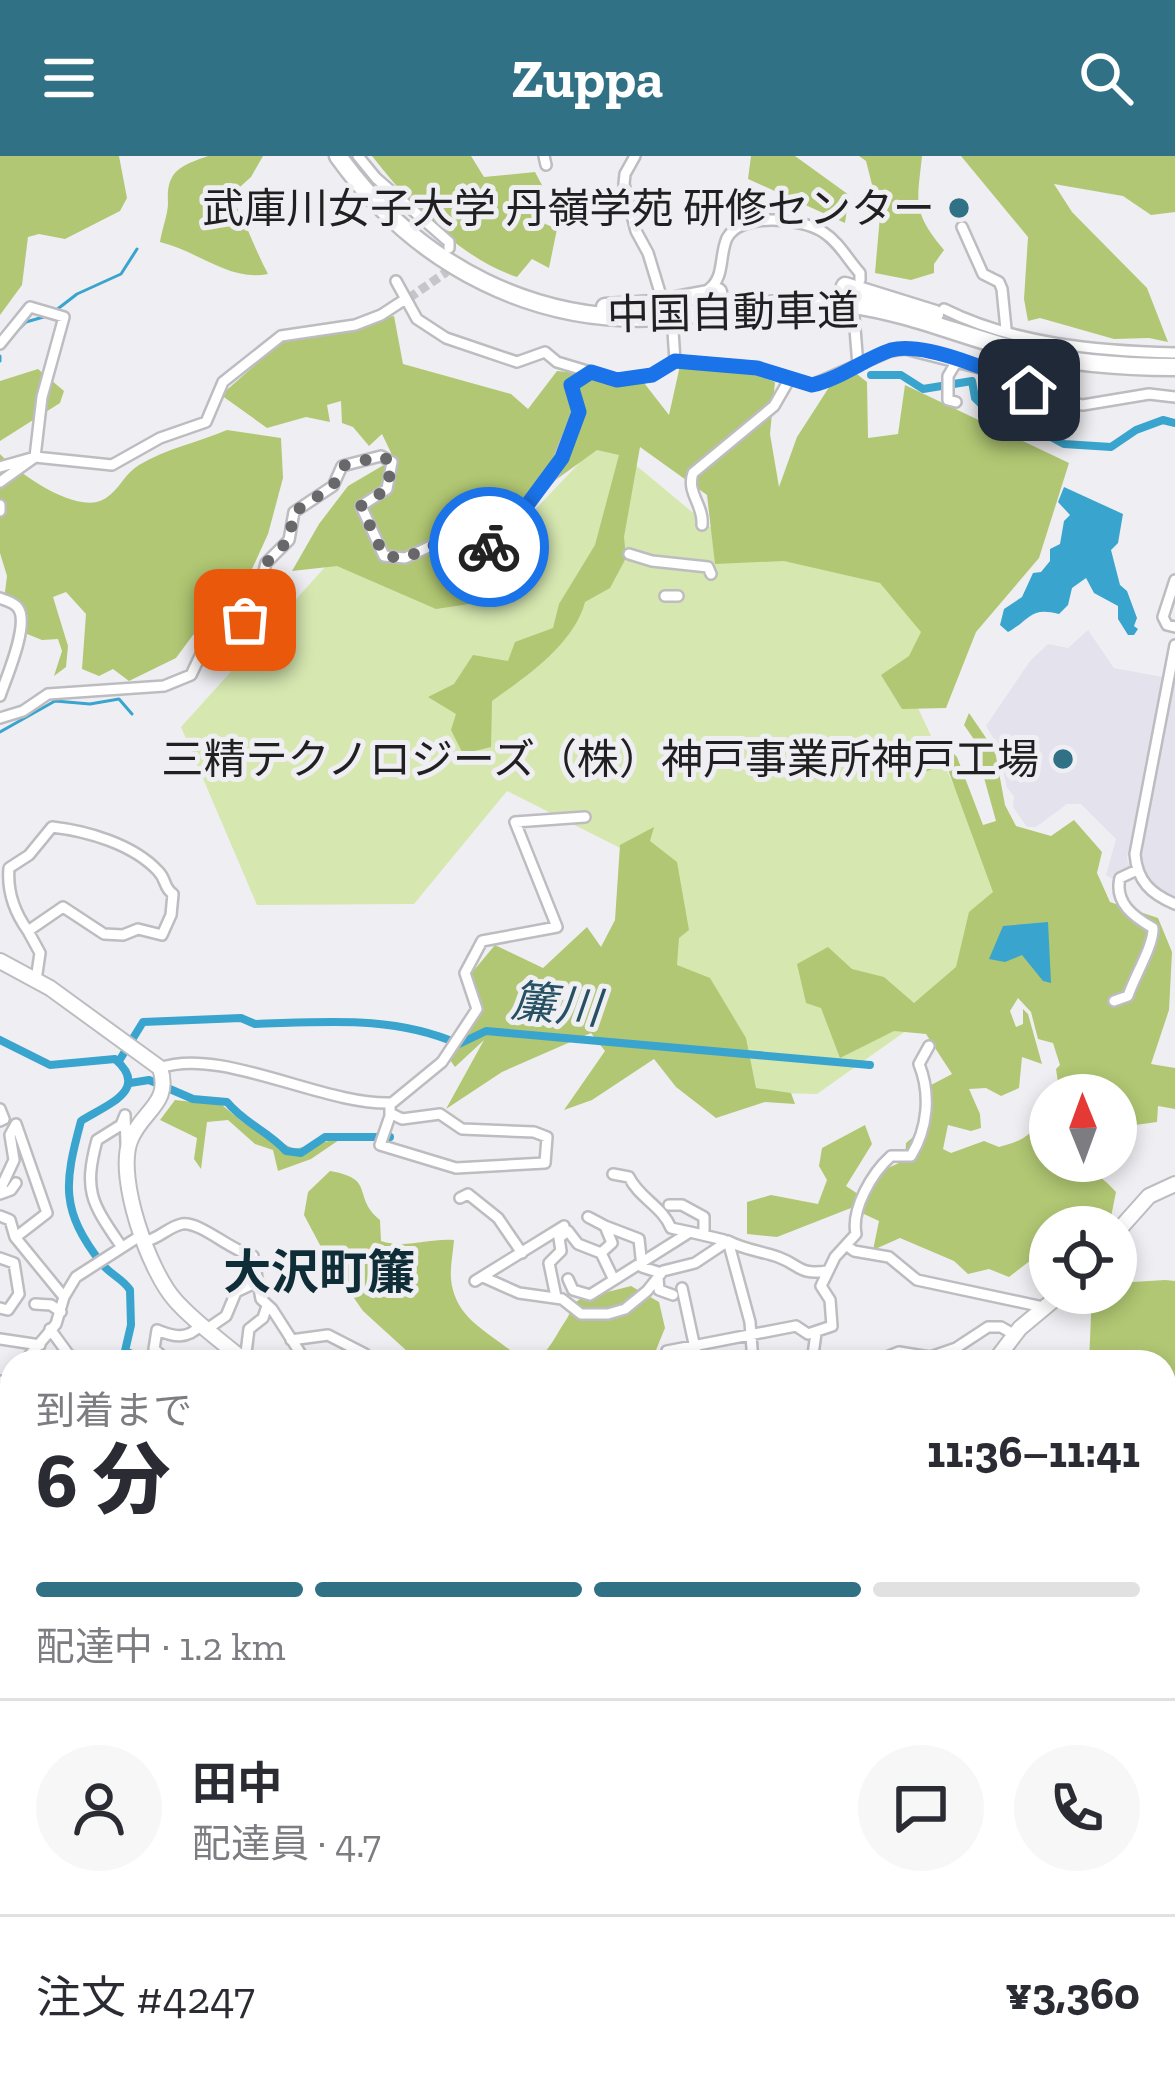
<!DOCTYPE html>
<html lang="ja">
<head>
<meta charset="utf-8">
<style>
  body { margin:0; font-family:"Zilla Slab","Noto Sans JP",serif; background:#f7f7f7; color:#2b2b33; height:100vh; display:flex; flex-direction:column; font-size:45px; white-space:nowrap }
  * { box-sizing:border-box; margin:0 }
  p { font-size:39px; color:#7c7c81 }
  .icon { flex:none; width:66px; height:66px; fill:none; stroke:currentColor; stroke-width:2; stroke-linecap:round; stroke-linejoin:round }
  .map { position:relative; flex:1; overflow:hidden }
  .details { position:absolute; left:0px; top:1194px; width:1176px; height:747px; display:flex; flex-direction:column; background:#fff; border-radius:36px 36px 0 0; box-shadow:0 6px 18px #0003 }
  .details>* { flex:none }
  .needle { width:78px; rotate:359deg }
  .buttons { position:absolute; left:1029px; top:918px; display:grid; gap:24px }
  .buttons a { display:grid; place-items:center; width:108px; height:108px; border-radius:50%; background:#fff; box-shadow:0 6px 18px #0003; font-size:60px }
  .pin { position:absolute; display:grid; place-items:center; width:102px; height:102px; color:#fff; margin:-51px; border-radius:24px; box-shadow:0 6px 18px #0006 }
  .courier { position:absolute; display:grid; place-items:center; width:120px; height:120px; margin:-60px; border:9px solid #1a73e8; border-radius:50%; background:#fff; color:#222; box-shadow:0 3px 15px #0007 }
  .headline em { font-style:normal; font-weight:800 }
  .headline div { display:flex; flex-direction:column-reverse }
  .headline { display:flex; align-items:center; justify-content:space-between; height:204px; padding:0 36px }
  h1 { font-size:78px; font-weight:800; line-height:90px }
  .bar { display:grid; grid-template-columns:repeat(4,1fr); gap:18px 12px; align-content:center; height:144px; padding:0 36px }
  .bar i { height:15px; border-radius:9px; background:#e1e1e2 }
  .bar .current { background:#317185 }
  .bar p { grid-column:span 4 }
  .line { display:flex; align-items:center; gap:30px; padding:0 36px; border-top:3px solid #e1e1e2 }
  .line div { flex:1 }
  .round { display:grid; place-items:center; flex:none; width:126px; height:126px; border-radius:63px; background:#f7f7f7 }
  header { display:flex; justify-content:space-between; align-items:center; height:156px; padding:0 36px; background:#317185; color:#fff; font-size:54px; font-weight:800 }
  .map>svg:first-child { display:block }
</style>
</head>
<body>
<header><svg class="icon" aria-label="menu" viewBox="0 0 24 24"><path d="M4 6h16M4 12h16M4 18h16"/></svg>Zuppa<svg class="icon" aria-label="search" viewBox="0 0 24 24"><circle cx="10" cy="10" r="6"/><path d="M15 15l6 6"/></svg></header>
<div class="map">
<svg width="1175" height="1940" viewBox="0 0 1175 1940">
  <rect width="100%" height="100%" fill="#efeff3"/>
  <!-- built -->
  <path fill="#e3e2ed" d="M1088,474l26,38 49,9 -36,181 3,10 -10,4 -6,8 -8,-5 10,-36 -35,-35h-14l-31,23h-9l-14,-20 1,-11 -7,-8 -10,-44 -11,-18 44,-65 18,-17 20,4z
    M1175,511v232l-28,-18 -7,-29z"/>
  <!-- green -->
  <path fill="#d6e7b0" d="M603,282l129,107 109,5 109,68 -49,53 98,212 -31,104 -151,107 -71,-2 -78,-120 -14,-107 -147,-74 -93,113 -157,1 -76,-178 153,-170 121,37z"/>
  <!-- forest -->
  <path fill="#b1c773" d="M0,0h119l8,42 -7,13 -55,28 -26,-5 -11,3 -6,48 -22,30z
    M208,0h55l-12,21 -21,19c16,25 24,52 38,78 -38,8 -70,-23 -108,-32 2,-13 8,-28 8,-39 -2,-32 12,-37 40,-47z
    M372,0h99l13,21 51,-5 8,15 -9,32 23,10 -8,39 -17,-9 -15,18c-58,-19 -108,-74 -145,-121z
    M751,0h44l54,39 -4,28 -97,-44z
    M859,0h63c-5,48 -10,55 22,94l-10,14v9l-23,7 -36,-7 5,-57 -14,-55z
    M961,0h214v56l-24,3 -28,-19 -69,-12 18,28 75,76 21,54 -19,-4 -35,1 -74,-21 -12,3 -4,-22 4,-62z
    M394,160l9,48 108,30 17,15 29,-38 84,8 28,36 12,-54 59,8 35,13 -5,52 9,53 18,-50 47,-73 23,18 1,56 30,-4 7,-49 164,78 -30,95 -63,74 -30,76 -44,1 -21,-34 28,-19 12,-24 -41,-49 -96,-22 -69,3 -8,-69 -67,-48 -16,90 2,21 -16,30 -25,14c-11,42 -58,74 -93,99l-1,46 -28,7 -12,-24 5,-16 -28,-17 26,-13 19,-29 35,6 7,-19 38,-14 6,-24 36,-59 24,-90 -22,-5 -58,42 -31,48 -32,63 -40,6 -99,-43 -45,5 27,-47 29,-38 46,-27 -12,-25 -13,12 -16,-19 -11,-4 -1,-22 -14,4 3,17 -24,-5 -39,11 -46,-33 65,-57z
    M38,213l26,22 -4,12 -60,38v-60z
    M227,274l54,8 2,40 -15,56 -32,70 -18,17 -25,14 -17,23 -47,23 -16,-12 -14,7 -17,-7 4,-55 -20,-22 -13,5 15,49 -2,21 -12,9 8,-25 -4,-12 -16,1 -15,-6 -7,-27 -16,-7 3,-24 -7,-23v-99c18,19 79,63 106,44 13,-8 19,-25 33,-33 26,-16 60,-23 88,-35z
    M969,557l26,38 10,54 11,21 35,10 23,-16 28,32 -5,21 13,29 48,16 14,34 -3,58 -18,54 24,4v41l-17,-3 -1,16 -29,4 -12,-17v-14h-9l-4,-4 -10,4h-33l-4,-26 4,-4 -7,-22 -15,-4 -7,-27 -13,-14 -8,13 6,16 7,-3v-15l5,5 14,50 -20,-7 -3,31 -18,8 -15,-8 -17,1 11,25 1,14 -10,3 -23,-6 -5,24 8,4 33,-12 15,6c28,-8 29,-10 43,-31h8v45c29,0 46,9 66,31l-5,25 -6,10h-55v32l-15,-2 -26,20 -20,-8 -21,5 -14,-13 -54,-23 -27,12 6,-29 -28,-13 -74,29 -30,-3v-32l24,-7 47,9 9,-24 -8,-14 3,-18 43,-23 7,19 -26,42 15,10 23,-26 21,-10 1,-17 18,-15 7,-43 21,-11 -26,-40 -32,-3 -54,27 -19,-50 -15,-5 -9,-39 31,-17 24,22 32,8 30,26 42,-36 13,-55 24,-20 -47,-128 -24,9 -4,-19 20,-17 19,20 26,68 13,-4 -23,-83 -9,-13z
    M654,671l-4,14 27,21 12,68 -10,8 -2,27 33,13 36,60 10,50 35,5 4,11 -30,-2 -49,16 -40,-31 -22,-28 -62,41 -28,10 41,-59 -14,-18 -89,39 -56,37 38,-69 -29,27 -5,-7 19,-36 11,-9 1,-11 -16,-23 30,-36 48,23 44,-41 14,20 14,-27 5,-75z
    M175,944l47,5 22,18 50,26 48,-11 -31,21 -33,12 -5,-21 -18,-6 -27,-24 -21,2 -6,47 -7,-10 3,-21 -37,-18z
    M330,1015c47,8 21,25 50,49l1,21c25,8 48,-3 73,-1 -1,13 -4,27 -3,39 3,30 22,44 44,60 33,24 41,33 64,-8 6,-10 11,-15 13,-26l8,-6 51,-13 28,16 6,26 -11,27 -53,2 -8,5h-174l-56,-51 -34,-49 -25,-47 4,-23z
    M1165,1124l10,1v215l-11,1v-135h-75l3,-69h24v-10z
    M0,1382l12,7v185l-12,-3v-124l4,-2z
    M12,1676v166l-6,4 -1,11 7,19v53h17l-3,11h-26v-262z
    M1152,1929l8,11h-149l-6,-10z"/>
  <!-- water -->
  <path fill="#39a4cd" d="M1064,331l59,27 -5,29 -7,7 9,35 7,6 10,27 -3,8 4,3 -4,6h-6l-10,-16v-13l-24,-13 -8,-15 -14,10 -4,17 -9,9c-29,-8 -29,6 -51,18l-8,-7 4,-16 18,-12 11,-24 8,-1 9,-11v-12l10,-5 4,-23 6,-6 -12,-13z
    M1048,766l3,61 -8,-2 -21,-26 -17,7 -16,-3 14,-33z"/>
  <g fill="none" stroke-linecap="round" stroke-linejoin="round">
    <!-- stream -->
    <path stroke="#39a4cd" stroke-width="3" d="M55,155l22,-17 44,-20 16,-25
      M10,182l16,-16 21,-6
      M0,200v5
      M0,576l55,-31 35,3 29,-5 13,15"/>
    <!-- river -->
    <path stroke="#39a4cd" stroke-width="8" d="M871,219h30l22,14 49,-8 3,17 22,22 30,4 37,20 47,3 25,-17 27,-10 12,3
      M0,884l50,25 65,-6c36,31 -9,46 -34,62 -17,63 -21,89 21,143 9,11 21,15 28,26l1,35 -6,26 25,11
      M119,905l24,-39 98,-4 14,6c71,-2 138,-9 204,20l27,-13 384,34
      M130,927l19,-3 44,19 34,3c17,21 41,29 59,49l15,2 24,-16h65
      M549,1929l1,11"/>
    <!-- minor-tunnel -->
    <path stroke="#c6c5c9" stroke-width="9" stroke-dasharray="9 4.5" stroke-linecap="butt" d="M409,142l36,-25 2,-11"/>
    <defs>
      <path id="minor" d="M358,0l18,22 73,64v6
        M544,0l2,9
        M635,0l-10,18 -1,10 12,47 12,22 14,46
        M962,71l21,47 16,8 3,7 4,40
        M396,125l21,38 29,19 71,24 28,-10 12,10 60,18 35,-5 23,-14 81,7 56,17 78,-34 15,-2 90,23 62,29 26,4 66,-11 26,3
        M709,133c16,-12 10,-33 18,-51 14,-26 75,-20 96,-6 16,10 25,28 37,41v7
        M944,153c70,35 153,42 231,44
        M854,160l4,50
        M673,175l2,30
        M0,188l30,-37 34,10 -22,80 -7,60 -35,25
        M956,246l-8,-2v-24l9,-15
        M0,311l35,-10 77,8 48,-27 46,-16 17,-40 58,-46 74,-11 26,-10 23,-15
        M0,349v6
        M702,369c2,-20 -16,-32 -9,-52l81,-67 15,-26
        M629,398l23,7 56,6 3,7
        M1175,424l-12,37 4,8 8,2
        M665,440h13
        M0,442c6,3 14,4 18,10 12,16 -12,70 -18,88
        M1175,489l-40,209c2,27 16,40 40,50
        M0,562l23,-7 25,-17 116,-8 27,-11 18,-38 13,-10 23,-8 9,-9 12,-47 23,-23 5,-28 39,-26 9,-20 39,-10 11,6 -5,27 -26,17 23,50 21,2 28,-13 20,30 9,-1 19,-16 74,-88 24,-58 -8,-27 20,-13
        M52,671c35,4 81,17 106,44 9,9 5,16 15,23l-2,21 -9,20 -24,-6 -15,6 -19,-1 -41,-27 -35,24c-13,-18 -21,-40 -19,-63l20,-13z
        M28,775l12,22 -4,27
        M1114,845l14,-5c6,-19 26,-51 25,-68 -19,-11 -39,-25 -33,-50l17,-8
        M160,912c61,-22 164,38 232,35l50,-41 35,-53 -12,-36 17,-32 75,-14 -42,-105 70,-5
        M390,947v13l-10,29 76,23 89,-5 2,-26 -13,-5 -72,-3 -22,-15 -38,5 -12,-6
        M0,953l4,10 -4,2
        M613,1018l16,3c10,21 33,29 42,51l19,4
        M0,1034l14,-30 -4,-25 6,-11 31,89 -31,24
        M0,1038l11,-4 5,-7
        M460,1042l8,-4 30,24 24,35
        M669,1049h13l22,12v18
        M0,1060l10,4 5,17 49,60
        M588,1061l17,9
        M146,1085c14,-3 22,-14 36,-17 18,-3 49,27 71,32l8,43 11,10 34,53
        M728,1085l22,81 3,40
        M728,1085c17,9 33,10 50,16 24,9 20,18 49,14
        M846,1089l8,6 35,6 28,23 126,27
        M121,1090c-29,-43 -38,-54 -24,-106l24,-15 4,-10 1,29
        M0,1102l14,5 5,31 -11,16 -8,-2
        M483,1121l36,16 43,6 19,15h27l17,-5 22,-18 16,-20 32,-8 33,-22
        M658,1122l1,12 14,5
        M568,1123l5,11 17,5 100,-63 34,8
        M614,1124l-13,-27 11,-10 -7,-17 34,13 3,28 19,6
        M475,1125l89,-55
        M682,1132l16,74
        M556,1141l-7,-34 12,-12 -2,-13 9,-7 10,13 23,9
        M35,1148l16,1 10,7
        M50,1173l24,33
        M207,1173l19,-13 10,-24 21,-10
        M0,1183l40,6
        M291,1184l37,-5 37,19
        M245,1205l4,-32 14,-11 4,-12
        M24,1206l32,-38 8,-27 12,-20 67,-43
        M169,1206l-15,-13 3,-19c17,7 30,10 44,-5
        M667,1206v-11l129,-25 12,8 24,-8 -2,-26 -9,-14 14,-29 21,-23c-5,-25 16,-61 35,-78h20c17,-28 20,-62 8,-92l10,-18
        M793,1206l18,-3
        M812,1206l4,-29
        M874,1206l25,-10 31,5 26,-9 32,-21h13l14,8
        M0,1225l11,19
        M0,1285l12,-6
        M0,1299l4,5
        M0,1376l12,7
        M1164,1484l6,14 -6,19
        M1164,1535l11,8
        M0,1602l12,7
        M0,1677l12,-5
        M1164,1678l11,-10
        M1164,1756l11,3
        M422,1929l2,11
        M690,1929l51,11
        M939,1929l23,11
        M329,1933l10,7
        M217,1940l7,-11
        M281,1940l2,-11
        M628,1940l23,-11
        M812,1940h12
        M856,1940l10,-11
        M995,1940l3,-11"/>
      <path id="major" d="M0,805l50,27 110,80c12,36 -19,43 -30,73 -14,37 19,130 45,159 20,23 48,42 71,62
        M1116,1077l33,-37 26,-12
        M994,1206l26,-34 42,-35
        M521,1929l5,11"/>
      <path id="highway" d="M338,0c79,110 200,173 336,160 61,-5 120,-20 181,-11 54,8 105,30 158,44 53,14 107,18 162,18
        M845,130l90,28
        M605,151l49,-3 64,-12"/>
    </defs>
    <!-- minor casing -->
    <use href="#minor" stroke="#bdbcc0" stroke-width="14"/>
    <!-- major casing -->
    <use href="#major" stroke="#bdbcc0" stroke-width="18"/>
    <!-- highway casing -->
    <use href="#highway" stroke="#bdbcc0" stroke-width="21"/>
    <!-- minor -->
    <use href="#minor" stroke="#fff" stroke-width="9"/>
    <!-- major -->
    <use href="#major" stroke="#fff" stroke-width="14"/>
    <!-- highway -->
    <use href="#highway" stroke="#fff" stroke-width="16"/>
  </g>
  <g fill="none" stroke-linecap="round" stroke-linejoin="round">
    <!-- done -->
    <path stroke="#68686a" stroke-width="12" stroke-dasharray="0 21.6" d="M245,464l12,-17 9,-40 23,-23 5,-28 39,-26 9,-20 39,-10 11,6 -5,27 -26,17 23,50 21,2 29,-13 20,30 16,-7 19,-21"/>
    <!-- route -->
    <path stroke="#1a73e8" stroke-width="15" d="M489,391l30,-31 43,-58 17,-46 -8,-27 20,-13 26,8 35,-5 23,-14 82,7 55,17c28,-6 52,-26 79,-35 34,-9 109,23 138,40"/>
  </g>
  <!-- markers -->
  <g fill="#317185" stroke="#efeff3" stroke-width="4.5">
    <circle cx="959" cy="52" r="12"/>
    <circle cx="1063" cy="603" r="12"/>
  </g>
  <g text-anchor="middle" stroke-width="10" stroke-linejoin="round" paint-order="stroke">
    <!-- poi labels -->
    <g font-size="42" fill="#201f21" stroke="#efeff3" text-anchor="end">
      <text x="935" y="67">武庫川女子大学 丹嶺学苑 研修センター</text>
      <text x="1039" y="618">三精テクノロジーズ（株）神戸事業所神戸工場</text>
    </g>
    <!-- street labels -->
    <g font-size="42" fill="#201f21" stroke="#efeff3">
      <text transform="translate(733 156) rotate(-1)" y="15">中国自動車道</text>
    </g>
    <!-- water labels -->
    <g font-size="45" font-style="italic" fill="#255163" stroke="#efeff3">
      <text transform="translate(556 848) rotate(5)" y="16">簾川</text>
    </g>
    <!-- quarter labels -->
    <g font-size="48" font-weight="bold" fill="#0e2d37" stroke="#efeff3">
      <text x="319" y="1133">大沢町簾</text>
    </g>
  </g>
</svg>
<div class="buttons">
<a><svg class="needle" viewBox="-14 -14 28 28"><path d="M0-13l5 13h-10z" fill="#e53935"/><path d="M0 13l5-13h-10z" fill="#7c7c81"/></svg></a>
<a><svg class="icon" aria-label="locate" viewBox="0 0 24 24"><circle cx="12" cy="12" r="6"/><path d="M12 2v4M12 18v4M2 12h4M18 12h4"/></svg></a>
</div>
<div class="pin" style="left:245px;top:464px;background:#ea580c"><svg class="icon" aria-label="bag" viewBox="0 0 24 24"><path d="M5 8h14l-1 12H6zM9 8a3 3 0 0 1 6 0"/></svg></div>
<div class="pin" style="left:1029px;top:234px;background:#1f2937"><svg class="icon" aria-label="home" viewBox="0 0 24 24"><path d="M3 11l9-7 9 7M6 9v11h12V9"/></svg></div>
<div class="courier" style="left:489px;top:391px"><svg class="icon" aria-label="bike" viewBox="0 0 24 24"><circle cx="6" cy="16" r="4"/><circle cx="18" cy="16" r="4"/><path d="M6 16l4-8h5l3 8M10 8l3 8H6M13 5h3"/></svg></div>
<section class="details">
<div class="headline"><div><h1>6 分</h1><p>到着まで</p></div><em>11:36–11:41</em></div>
<div class="bar"><i class="current"></i><i class="current"></i><i class="current"></i><i></i><p>配達中 · 1.2 km</p></div>
<div class="line" style="height:216px"><a class="round"><svg class="icon" aria-label="person" viewBox="0 0 24 24"><circle cx="12" cy="8" r="4"/><path d="M4 21q1-7 8-7t8 7"/></svg></a><div><b>田中</b><p>配達員 · 4.7</p></div><a class="round"><svg class="icon" aria-label="chat" viewBox="0 0 24 24"><path d="M4 5h16v11H9l-5 4z"/></svg></a><a class="round"><svg class="icon" aria-label="phone" viewBox="0 0 24 24"><path d="M5 4h4l2 5-3 2q2 4 5 5l2-3 5 2v4C11 20 4 13 5 4z"/></svg></a></div>
<div class="line" style="height:156px"><div>注文 #4247</div><b>¥3,360</b></div>
</section>
</div>
</body>
</html>
